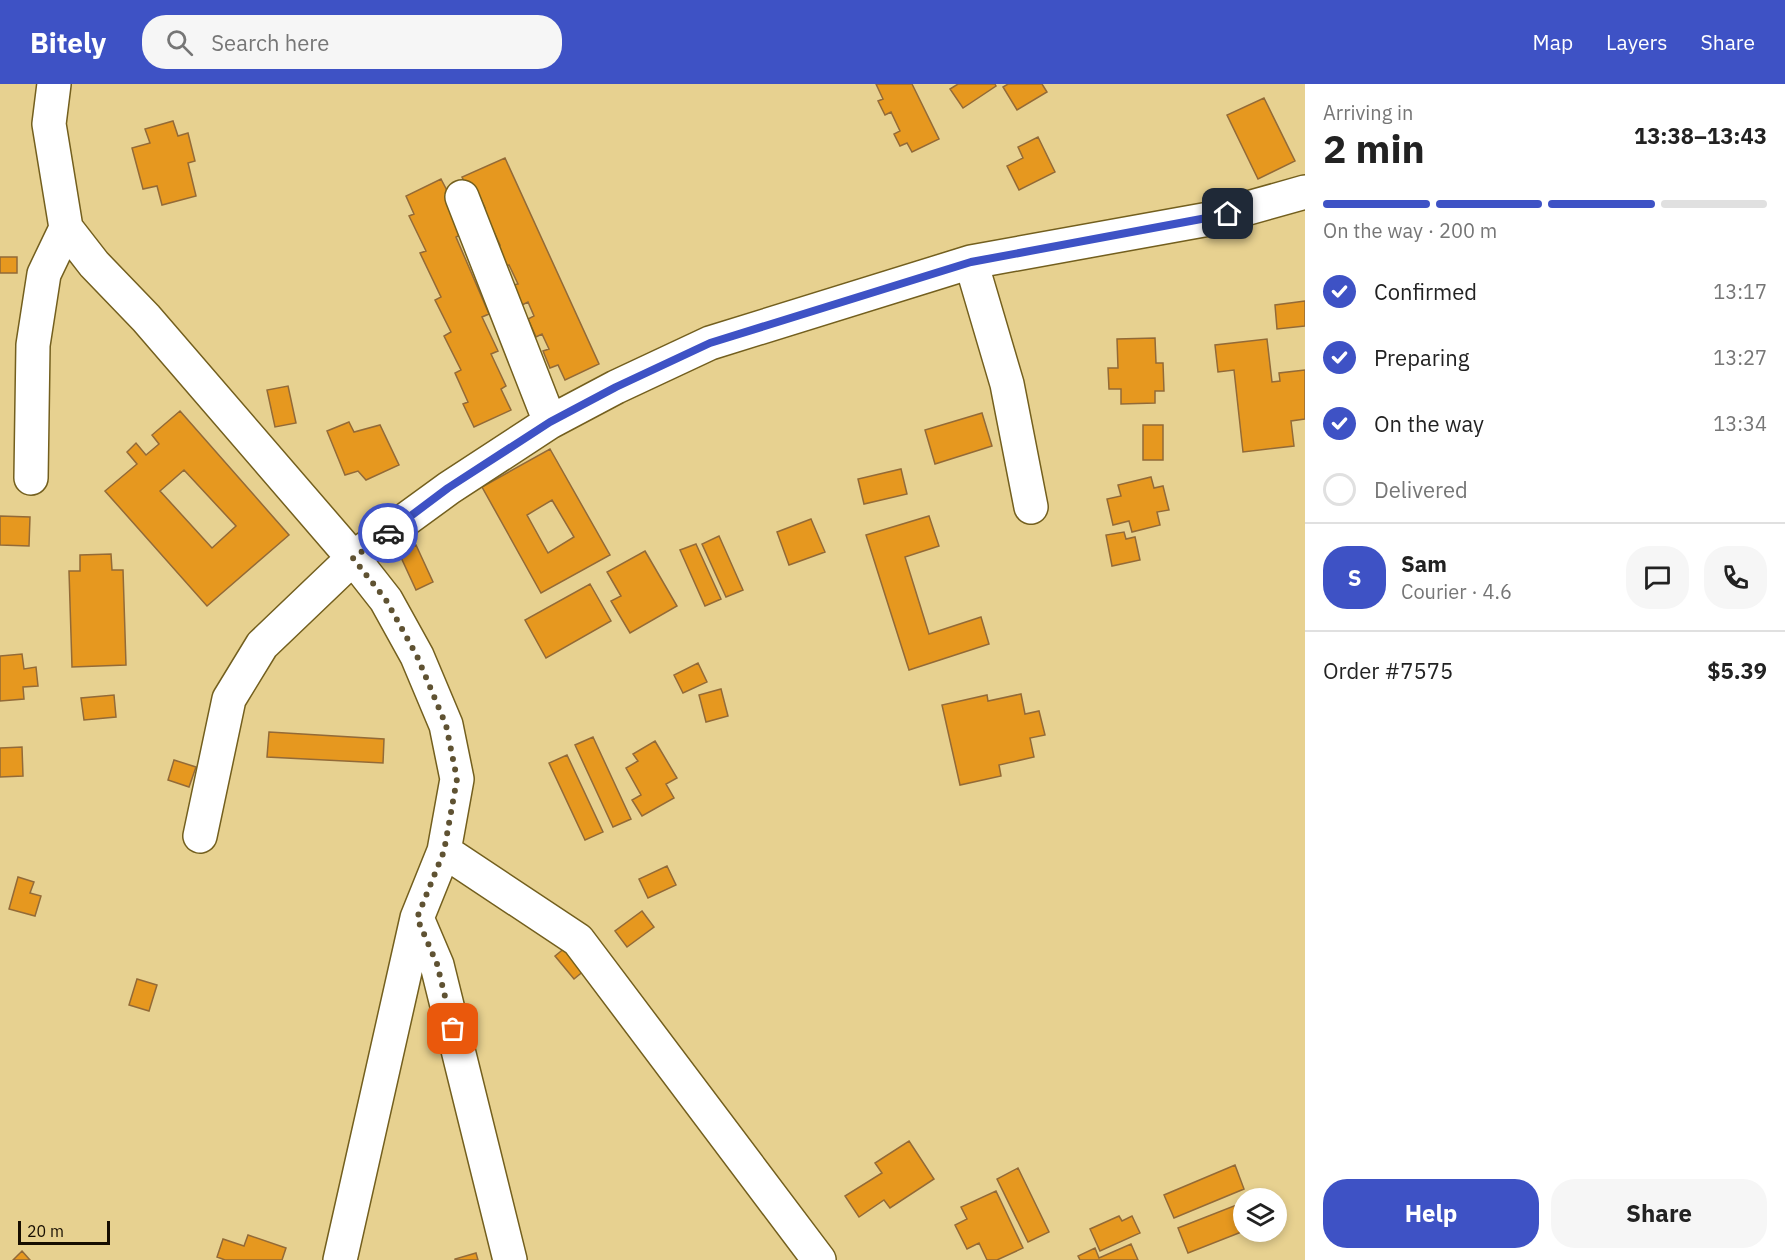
<!DOCTYPE html>
<html lang="en">
<head>
<meta charset="utf-8">
<style>
  body { margin:0; font-family:"IBM Plex Sans",sans-serif; background:#f6f6f6; color:#222; height:100vh; display:flex; flex-direction:column; font-size:22px; white-space:nowrap }
  * { box-sizing:border-box; margin:0 }
  p { font-size:20px; color:#767676 }
  .icon { flex:none; width:33px; height:33px; fill:none; stroke:currentColor; stroke-width:2; stroke-linecap:round; stroke-linejoin:round }
  .map { position:relative; flex:1; overflow:hidden }
  .sheet { display:flex; flex-direction:column; background:#fff; width:480px }
  .sheet>* { flex:none }
  .fabs { position:absolute; left:1233px; top:1104px; display:grid; gap:12px }
  .fabs a { display:grid; place-items:center; width:54px; height:54px; border-radius:50%; background:#fff; box-shadow:0 3px 9px #0003; font-size:30px }
  .scale { position:absolute; left:18px; bottom:15px; width:92px; box-sizing:border-box; padding-left:6px; border:3px solid #160d00; border-top:0; font-size:16px; line-height:21px; white-space:nowrap; color:#160d00; -webkit-text-stroke:4px #e7d190; paint-order:stroke }
  .pin { position:absolute; display:grid; place-items:center; width:51px; height:51px; color:#fff; margin:-26px; border-radius:12px; box-shadow:0 3px 9px #0006 }
  .courier { position:absolute; display:grid; place-items:center; width:60px; height:60px; margin:-30px; border:4px solid #3e52c5; border-radius:50%; background:#fff; color:#222; box-shadow:0 2px 8px #0007 }
  .headline em { font-style:normal; font-weight:700 }
  .headline div { display:flex; flex-direction:column-reverse }
  .headline { display:flex; align-items:center; justify-content:space-between; height:102px; padding:0 18px }
  h1 { font-size:39px; font-weight:700; line-height:45px }
  .bar { display:grid; grid-template-columns:repeat(4,1fr); gap:9px 6px; align-content:center; height:72px; padding:0 18px }
  .bar i { height:8px; border-radius:4px; background:#e0e0e0 }
  .bar .on { background:#3e52c5 }
  .bar p { grid-column:span 4 }
  .line { display:flex; align-items:center; gap:15px; padding:0 18px; border-top:2px solid #e0e0e0 }
  .line div { flex:1 }
  .round { display:grid; place-items:center; flex:none; width:63px; height:63px; border-radius:24px; background:#f6f6f6 }
  ol { padding:0 18px; list-style:none }
  li { display:flex; align-items:center; gap:18px; height:66px }
  li p { margin-inline-start:auto }
  li .icon { padding:6px; border-radius:50%; background:#3e52c5; color:#fff; stroke-width:4 }
  li:last-child { color:#767676 }
  li i { width:33px; height:33px; border:3px solid #e0e0e0; border-radius:50% }
  .button { display:flex; gap:12px; margin-top:auto; padding:12px 18px }
  .button a { flex:1; height:69px; border-radius:24px; background:#3e52c5; color:#fff; font-size:24px; font-weight:700; line-height:69px; text-align:center }
  .button a+a { background:#f6f6f6; color:#222 }
  header { display:flex; align-items:center; gap:36px; box-sizing:border-box; height:84px; padding:0 30px; background:#3e52c5; color:#fff }
  header strong { font-size:28px }
  nav { display:flex; gap:33px; margin-inline-start:auto; font-size:21px }
  .search { width:420px; height:54px; background:#f6f6f6; display:flex; align-items:center; gap:15px; box-sizing:border-box; padding:0 21px; border-radius:24px; color:#767676; font-size:22px }
  main { display:flex; flex:1; min-height:0 }
  .map>svg:first-child { display:block }
</style>
</head>
<body>
<header>
<strong>Bitely</strong>
<div class="search"><svg class="icon" aria-label="search" viewBox="0 0 24 24"><circle cx="10" cy="10" r="6"/><path d="M15 15l6 6"/></svg>Search here</div>
<nav><a>Map</a><a>Layers</a><a>Share</a></nav>
</header>
<main>
<div class="map">
<svg width="1305" height="1176" viewBox="0 0 1305 1176">
  <rect width="100%" height="100%" fill="#e7d190"/>
  <!-- building -->
  <path fill="#e6981f" stroke="#936a37" stroke-width="1.5" fill-rule="evenodd" d="M876,0h36l27,55 -27,13 -5,-9 -7,3 -6,-12 6,-3 -9,-19 -6,3 -7,-14 5,-2z
    M958,0h37l1,2 -33,22 -13,-19z
    M1008,0h34l5,8 -30,18 -14,-23z
    M1264,14l31,63 -37,18 -31,-64z
    M173,37l5,15 10,-3 7,28 -7,2 8,33 -34,9 -5,-19 -14,3 -11,-41 18,-5 -5,-14z
    M1038,53l17,35 -36,18 -12,-24 16,-8 -5,-11z
    M505,74l94,206 -34,16 -7,-15 -8,3 -7,-17 6,-2 -7,-15 -6,3 -8,-18 6,-3 -6,-14 -6,3 -9,-20 5,-1 -9,-19 -5,2 -9,-20 5,-2 -8,-17 -4,1 -9,-18 6,-3 -7,-15 -7,3 -9,-19z
    M441,95l11,21 10,34 -6,3 33,77 -7,3 16,34 -7,3 15,32 -5,3 10,21 -37,17 -11,-23 5,-2 -13,-29 6,-3 -17,-34 7,-4 -16,-32 6,-3 -21,-44 6,-2 -17,-35 5,-2 -8,-18z
    M0,173h17v16h-17z
    M1305,217v25l-28,3 -2,-24z
    M1155,254l1,25h7l1,28h-9v12l-34,1v-15h-12l-1,-21h10l-1,-29z
    M1267,255l5,43 8,-1 -1,-8 26,-3v49l-14,2 3,25 -51,6 -9,-82 -16,2 -3,-27z
    M288,302l8,37 -21,4 -8,-37z
    M180,327l109,124 -82,71 -102,-115 32,-27 -10,-12 9,-9 10,12 13,-11 -7,-9zM184,386l52,56 -24,22 -52,-57z
    M982,329l10,33 -57,18 -10,-34z
    M349,338l5,10 26,-7 19,40 -33,15 -8,-9 -13,4 -18,-44z
    M1143,341h20v35h-20z
    M550,365l60,106 -69,38 -59,-106zM552,416l22,37 -26,16 -21,-38z
    M901,385l6,25 -43,10 -6,-25z
    M1151,393l3,11 9,-2 6,24 -12,2 3,13 -28,7 -3,-11 -16,4 -6,-26 14,-3 -3,-11z
    M0,432l30,1 -1,29 -29,-1z
    M929,432l10,30 -34,11 24,77 52,-17 8,27 -80,26 -43,-135z
    M811,435l14,33 -36,13 -12,-33z
    M1124,448l2,7 9,-2 5,23 -28,6 -6,-31z
    M719,452l24,54 -17,7 -24,-53z
    M696,460l25,55 -16,7 -25,-56z
    M416,461l17,37 -17,8 -17,-37z
    M645,467l32,55 -47,27 -19,-32 10,-5 -14,-24z
    M111,470l1,16h11l3,95 -54,2 -3,-96h11v-16z
    M590,500l21,37 -65,37 -21,-38z
    M22,570l2,15 12,-2 2,19 -15,1 1,12 -24,2v-45z
    M698,579l9,19 -24,11 -9,-18z
    M721,605l7,27 -22,6 -7,-27z
    M1021,610l4,20 14,-3 6,24 -15,3 4,19 -35,8 2,11 -41,9 -18,-80 45,-10 1,6z
    M114,611l2,22 -32,3 -3,-22z
    M269,648l115,7 -1,24 -116,-6z
    M593,653l38,82 -18,8 -38,-82z
    M655,657l22,37 -11,6 8,14 -32,18 -10,-16 9,-5 -15,-27 12,-7 -5,-7z
    M22,663l1,29 -23,1v-29z
    M567,671l36,77 -18,8 -36,-77z
    M174,676l22,7 -7,20 -21,-7z
    M667,782l9,19 -28,13 -9,-19z
    M18,793l16,5 -4,11 11,3 -6,20 -26,-7z
    M642,827l12,16 -27,20 -12,-16z
    M566,863l19,23 -11,9 -19,-23z
    M137,895l20,6 -8,26 -20,-6z
    M909,1057l25,38 -44,29 -6,-8 -25,17 -14,-21 37,-23 -7,-10z
    M1235,1081l9,24 -70,29 -10,-23z
    M1018,1084l31,64 -21,10 -31,-63z
    M996,1107l27,57 -26,12h-10l-8,-17 -12,6 -12,-24 12,-6 -6,-12z
    M1244,1118v29l-56,22 -10,-25z
    M1119,1132l3,5 10,-5 8,17 -40,18 -10,-22z
    M248,1151l38,13 -4,12h-57l-8,-3 6,-18 21,7z
    M1131,1160l7,16h-58l-2,-4 17,-8 4,10z
    M22,1167l8,9h-17z
    M476,1169l2,7h-23v-1z"/>
  <g fill="none" stroke-linecap="round" stroke-linejoin="round">
    <defs>
      <path id="minor" d="M54,0l-5,40 17,104 28,36 52,54 207,240 33,42 31,56 29,69 11,54 -13,72 -27,67 -77,342
        M462,113l88,225
        M971,178l36,122 24,123
        M31,394l2,-133 11,-71 22,-46
        M200,752l29,-137 33,-54 91,-87 96,-70 101,-66 66,-35 94,-44 261,-81 238,-43 96,-27
        M444,767l134,89 241,320
        M417,834l20,47 73,295"/>
    </defs>
    <!-- minor casing -->
    <use href="#minor" stroke="#735f1e" stroke-width="36"/>
    <!-- minor -->
    <use href="#minor" stroke="#fff" stroke-width="33"/>
  </g>
  <g fill="none" stroke-linecap="round" stroke-linejoin="round">
    <!-- done -->
    <path stroke="#5f5232" stroke-width="6" stroke-dasharray="0 10.8" d="M388,449l-35,25 33,42 31,56 29,69 11,54 -13,72 -27,67 20,46 16,65"/>
    <!-- route -->
    <path stroke="#3e52c5" stroke-width="8" d="M388,449l60,-45 102,-66 66,-35 94,-44 261,-81 257,-48"/>
  </g>
</svg>
<div class="fabs">
<a><svg class="icon" aria-label="layers" viewBox="0 0 24 24"><path d="M12 4l9 5-9 5-9-5zM3 14l9 5 9-5"/></svg></a>
</div>
<div class="scale">20 m</div>
<div class="pin" style="left:453px;top:945px;background:#ea580c"><svg class="icon" aria-label="bag" viewBox="0 0 24 24"><path d="M5 8h14l-1 12H6zM9 8a3 3 0 0 1 6 0"/></svg></div>
<div class="pin" style="left:1228px;top:130px;background:#1f2937"><svg class="icon" aria-label="home" viewBox="0 0 24 24"><path d="M3 11l9-7 9 7M6 9v11h12V9"/></svg></div>
<div class="courier" style="left:388px;top:449px"><svg class="icon" aria-label="car" viewBox="0 0 24 24"><path d="M5 17H2v-5l4-1 3-4h7l3 4 3 1v5h-3M9 17h6M6 11h13"/><circle cx="7" cy="17" r="2"/><circle cx="17" cy="17" r="2"/></svg></div>
</div>
<section class="sheet">
<div class="headline"><div><h1>2 min</h1><p>Arriving in</p></div><em>13:38–13:43</em></div>
<div class="bar"><i class="on"></i><i class="on"></i><i class="on"></i><i></i><p>On the way · 200 m</p></div>
<ol>
<li><svg class="icon" aria-label="check" viewBox="0 0 24 24"><path d="M5 12l5 5 9-10"/></svg>Confirmed<p>13:17</p></li>
<li><svg class="icon" aria-label="check" viewBox="0 0 24 24"><path d="M5 12l5 5 9-10"/></svg>Preparing<p>13:27</p></li>
<li><svg class="icon" aria-label="check" viewBox="0 0 24 24"><path d="M5 12l5 5 9-10"/></svg>On the way<p>13:34</p></li>
<li><i></i>Delivered</li>
</ol>
<div class="line" style="height:108px"><b class="round" style="background:#3e52c5;color:#fff">S</b><div><b>Sam</b><p>Courier · 4.6</p></div><a class="round"><svg class="icon" aria-label="chat" viewBox="0 0 24 24"><path d="M4 5h16v11H9l-5 4z"/></svg></a><a class="round"><svg class="icon" aria-label="phone" viewBox="0 0 24 24"><path d="M5 4h4l2 5-3 2q2 4 5 5l2-3 5 2v4C11 20 4 13 5 4z"/></svg></a></div>
<div class="line" style="height:78px"><div>Order #7575</div><b>$5.39</b></div>
<div class="button"><a>Help</a><a>Share</a></div>
</section>
</main>
</body>
</html>
